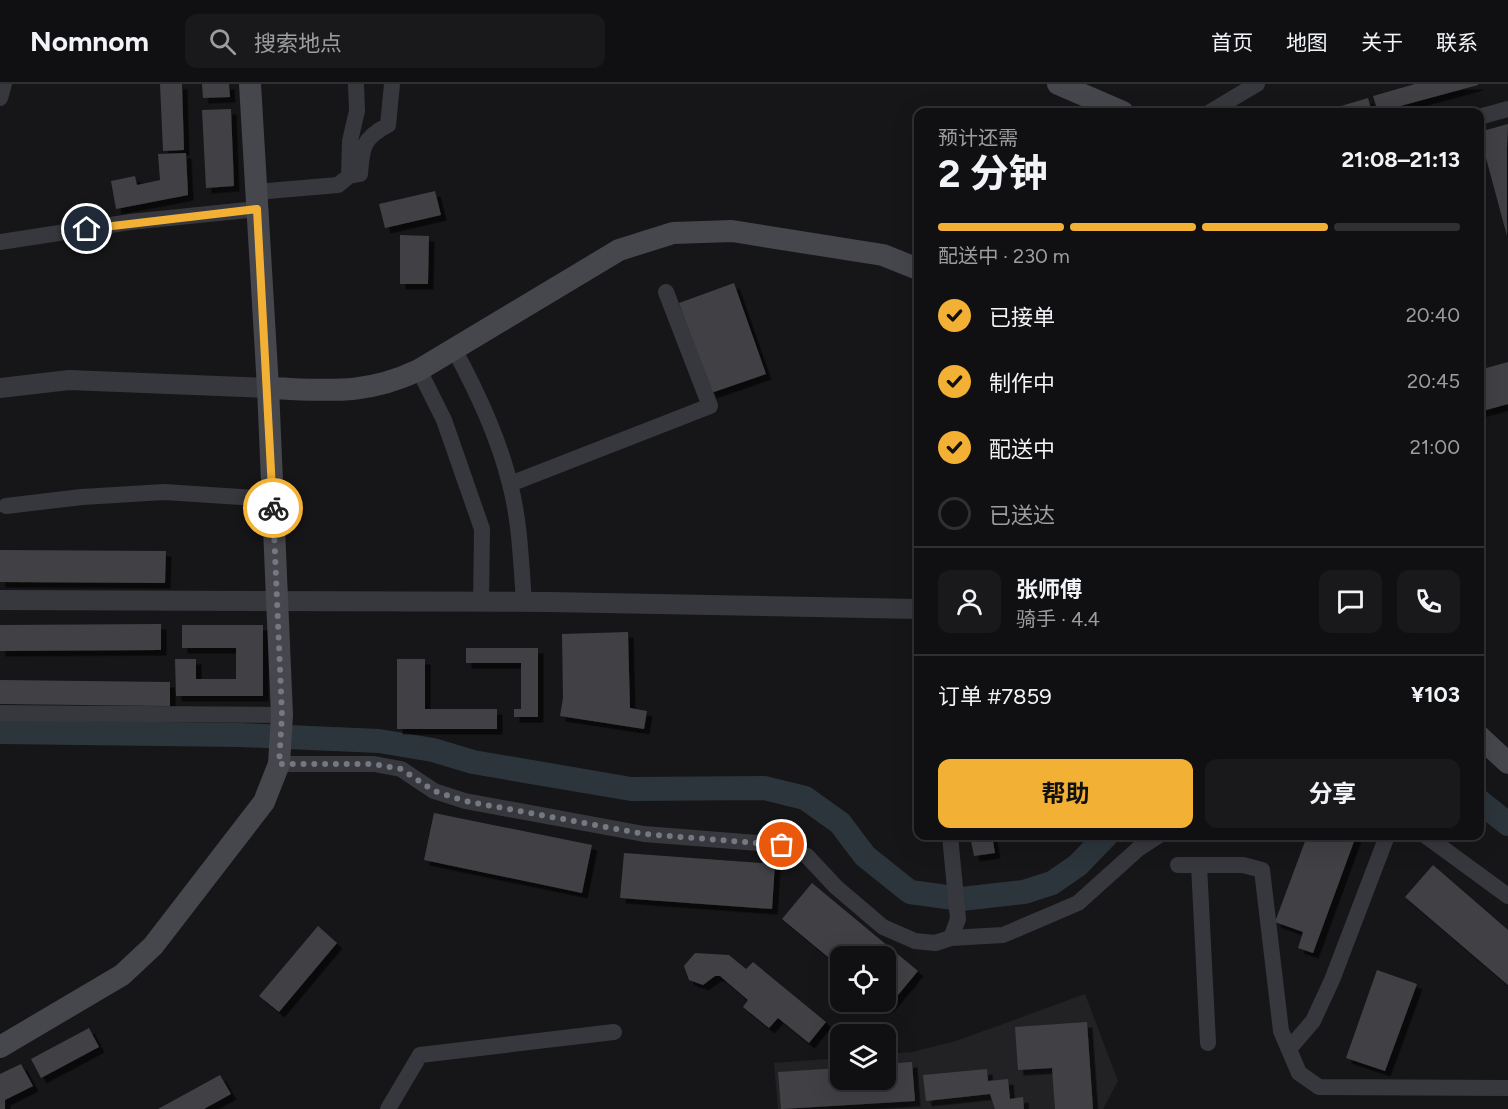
<!DOCTYPE html>
<html lang="zh">
<head>
<meta charset="utf-8">
<style>
  body { margin:0; font-family:Figtree,"Noto Sans SC",sans-serif; background:#19191b; color:#f1f3f6; height:100vh; display:flex; flex-direction:column; font-size:22px; white-space:nowrap }
  * { box-sizing:border-box; margin:0 }
  p { font-size:20px; color:#9c9d9f }
  .icon { flex:none; width:33px; height:33px; fill:none; stroke:currentColor; stroke-width:2; stroke-linecap:round; stroke-linejoin:round }
  .map { position:relative; flex:1; overflow:hidden }
  .sheet { position:absolute; left:914px; top:24px; width:570px; height:732px; display:flex; flex-direction:column; background:#101012; border-radius:12px; box-shadow:0 6px 24px #0002,0 0 0 2px #303032 }
  .sheet>* { flex:none }
  .buttons { position:absolute; left:830px; top:862px; display:grid; gap:12px }
  .buttons a { display:grid; place-items:center; width:66px; height:66px; border-radius:12px; background:#101012; box-shadow:0 6px 24px #0002,0 0 0 2px #303032; font-size:30px }
  .pin { position:absolute; display:grid; place-items:center; width:51px; height:51px; color:#fff; margin:-26px; border:3px solid #fff; border-radius:50%; box-shadow:0 2px 6px #0007 }
  .courier { position:absolute; display:grid; place-items:center; width:60px; height:60px; margin:-30px; border:4px solid #f2b134; border-radius:50%; background:#fff; color:#222; box-shadow:0 2px 8px #0007 }
  .overview em { font-style:normal; font-weight:700 }
  .overview div { display:flex; flex-direction:column-reverse }
  .overview { display:flex; align-items:center; justify-content:space-between; height:102px; padding:0 24px }
  h1 { font-size:39px; font-weight:700; line-height:45px }
  .bar { display:grid; grid-template-columns:repeat(4,1fr); gap:9px 6px; align-content:center; height:72px; padding:0 24px }
  .bar i { height:8px; border-radius:4px; background:#303032 }
  .bar .on { background:#f2b134 }
  .bar p { grid-column:span 4 }
  .line { display:flex; align-items:center; gap:15px; padding:0 24px; border-top:2px solid #303032 }
  .line div { flex:1 }
  .round { display:grid; place-items:center; flex:none; width:63px; height:63px; border-radius:12px; background:#19191b }
  ol { padding:0 24px; list-style:none }
  li { display:flex; align-items:center; gap:18px; height:66px }
  li p { margin-inline-start:auto }
  li .icon { padding:6px; border-radius:50%; background:#f2b134; color:#111; stroke-width:4 }
  li:last-child { color:#9c9d9f }
  li i { width:33px; height:33px; border:3px solid #303032; border-radius:50% }
  .button { display:flex; gap:12px; margin-top:auto; padding:12px 24px }
  .button a { flex:1; height:69px; border-radius:12px; background:#f2b134; color:#111; font-size:24px; font-weight:700; line-height:69px; text-align:center }
  .button a+a { background:#19191b; color:#f1f3f6 }
  header { display:flex; align-items:center; gap:36px; box-sizing:border-box; height:84px; padding:0 30px; background:#101012; border-bottom:2px solid #303032 }
  header strong { font-size:28px }
  nav { display:flex; gap:33px; margin-inline-start:auto; font-size:21px }
  .search { width:420px; height:54px; background:#19191b; display:flex; align-items:center; gap:15px; box-sizing:border-box; padding:0 21px; border-radius:12px; color:#9c9d9f; font-size:22px }
  .map>svg:first-child { display:block }
</style>
</head>
<body>
<header>
<strong>Nomnom</strong>
<div class="search"><svg class="icon" aria-label="search" viewBox="0 0 24 24"><circle cx="10" cy="10" r="6"/><path d="M15 15l6 6"/></svg>搜索地点</div>
<nav><a>首页</a><a>地图</a><a>关于</a><a>联系</a></nav>
</header>
<div class="map">
<svg width="1508" height="1025" viewBox="0 0 1508 1025">
  <defs>
    <filter id="shadow"><feDropShadow dx="5.5" dy="5.5" stdDeviation="0" flood-color="#0009"/></filter>
  </defs>
  <rect width="100%" height="100%" fill="#161618"/>
  <!-- built -->
  <path fill="#222225" d="M1085,910l33,87 -15,28h-325l-4,-46 66,-5v22h45v-26l27,-2 44,-11z"/>
  <g fill="none" stroke-linecap="round" stroke-linejoin="round">
    <!-- river -->
    <path stroke="#2c353c" stroke-width="24" d="M0,648l241,3 138,6 54,9 40,12 158,27 133,-1 41,10 35,25 25,33 45,36 51,7 63,-7 28,-9 26,-18 28,-29
      M1479,717l29,23"/>
  </g>
  <!-- building -->
  <path fill="#404145" filter="url(#shadow)" d="M160,0h22l2,66 -21,1z
    M202,0h27l1,13 -27,1z
    M1415,0h63v1l-100,27 -5,-16z
    M1368,14l4,14h-51z
    M231,25l3,77 -28,2 -4,-78z
    M1508,40l-1,23v89l-28,-104z
    M186,69l2,42 -72,14 -5,-28 24,-5 2,9 23,-5 -2,-26z
    M435,107l6,24 -56,13 -6,-24z
    M400,151l29,1 -1,48h-28z
    M734,199l32,91 -55,19 -32,-90z
    M1508,278v42l-29,8v-42z
    M0,466l166,1 -1,32 -165,-1z
    M161,540v26l-161,1v-26z
    M182,541h81v71h-87l-1,-37h21v20h40v-31h-54z
    M628,548l2,76 17,3 -3,18 -84,-13 3,-18 -1,-64z
    M466,564h72v69h-24v-8h7v-46h-55z
    M397,575h28v50h72v20h-100z
    M0,596l170,2v24l-170,-2z
    M434,729l158,32 -10,48 -158,-33z
    M970,752h22l3,17 -21,3z
    M1307,752h49l-43,117 -15,-5 5,-16 -28,-10z
    M624,769l151,11 -3,45 -152,-11z
    M1433,781l75,65v55l-103,-88z
    M812,799l106,88 -30,36 -5,-5h2v-45h-45v10l-58,-48z
    M318,842l19,17 -58,69 -20,-16z
    M695,869l34,2 17,14 7,-7 73,60 -17,21 -31,-25 -9,10 -26,-21 5,-7 -28,-24h-5l-12,9 -14,-5 -5,-14z
    M1377,886l40,14 -32,87 -39,-13z
    M1087,938l6,87h-38l-3,-41 -34,2 -3,-43z
    M89,944l10,19 -58,31 -10,-19z
    M912,978l3,39 -134,8 -3,-37 62,-4v12h45v-16z
    M21,980l12,22 -28,14v9h-5v-35z
    M987,985l1,12 20,-2 2,20 13,-2 1,12h-29l-5,-15 -64,7 -3,-26z
    M220,991l11,19 -27,15h-46z"/>
  <g fill="none" stroke-linecap="round" stroke-linejoin="round">
    <!-- minor -->
    <path stroke="#37383d" stroke-width="16" d="M0,14l4,-14
      M1210,28l47,-28
      M1479,33l29,-8
      M349,92l11,-2c2,-27 3,-36 28,-49l4,-41
      M256,108l82,-7 11,-9 1,-35 7,-30 -1,-27
      M0,158l130,-20 127,-13
      M454,265c23,43 44,87 56,135 10,38 11,79 14,118
      M419,286l25,50 38,109 -1,73
      M510,400l200,-78 -44,-114
      M6,422l76,-9 82,-5 108,7
      M0,629l282,2
      M279,680h95l27,5 33,22 31,10 179,33 138,11 25,11 29,31 47,40 32,14 20,2 16,-5 7,-19 -8,-83
      M1426,752l82,60
      M1178,781h65l19,5 19,161 18,42 20,14 189,1
      M1199,781l9,178
      M951,854l52,-3 75,-32 60,-54 20,-13
      M1289,965l24,-28 19,-41 55,-144
      M388,1025l32,-54 194,-23"/>
    <!-- tertiary -->
    <path stroke="#37383d" stroke-width="20" d="M0,304l69,-8 199,8
      M0,516l549,2 369,7"/>
    <!-- secondary -->
    <path stroke="#45474d" stroke-width="22" d="M1058,0l65,28
      M268,304c59,2 96,8 151,-18l200,-120 54,-17 59,-2 151,24 35,14
      M1479,652l29,27
      M0,963l122,-72 31,-29 111,-144 15,-38 3,-49 -14,-327 -18,-304"/>
  </g>
  <g fill="none" stroke-linecap="round" stroke-linejoin="round">
    <!-- done -->
    <path stroke="#757880" stroke-width="6" stroke-dasharray="0 10.8" d="M273,424l9,207 -3,49h95l27,5 33,22 31,10 179,33 138,11"/>
    <!-- route -->
    <path stroke="#f2b134" stroke-width="8" d="M87,145l170,-20 16,299"/>
  </g>
</svg>
<div class="buttons">
<a><svg class="icon" aria-label="locate" viewBox="0 0 24 24"><circle cx="12" cy="12" r="6"/><path d="M12 2v4M12 18v4M2 12h4M18 12h4"/></svg></a>
<a><svg class="icon" aria-label="layers" viewBox="0 0 24 24"><path d="M12 4l9 5-9 5-9-5zM3 14l9 5 9-5"/></svg></a>
</div>
<div class="pin" style="left:782px;top:761px;background:#ea580c"><svg class="icon" aria-label="bag" viewBox="0 0 24 24"><path d="M5 8h14l-1 12H6zM9 8a3 3 0 0 1 6 0"/></svg></div>
<div class="pin" style="left:87px;top:145px;background:#1f2937"><svg class="icon" aria-label="home" viewBox="0 0 24 24"><path d="M3 11l9-7 9 7M6 9v11h12V9"/></svg></div>
<div class="courier" style="left:273px;top:424px"><svg class="icon" aria-label="bike" viewBox="0 0 24 24"><circle cx="6" cy="16" r="4"/><circle cx="18" cy="16" r="4"/><path d="M6 16l4-8h5l3 8M10 8l3 8H6M13 5h3"/></svg></div>
<section class="sheet">
<div class="overview"><div><h1>2 分钟</h1><p>预计还需</p></div><em>21:08–21:13</em></div>
<div class="bar"><i class="on"></i><i class="on"></i><i class="on"></i><i></i><p>配送中 · 230 m</p></div>
<ol>
<li><svg class="icon" aria-label="check" viewBox="0 0 24 24"><path d="M5 12l5 5 9-10"/></svg>已接单<p>20:40</p></li>
<li><svg class="icon" aria-label="check" viewBox="0 0 24 24"><path d="M5 12l5 5 9-10"/></svg>制作中<p>20:45</p></li>
<li><svg class="icon" aria-label="check" viewBox="0 0 24 24"><path d="M5 12l5 5 9-10"/></svg>配送中<p>21:00</p></li>
<li><i></i>已送达</li>
</ol>
<div class="line" style="height:108px"><a class="round"><svg class="icon" aria-label="person" viewBox="0 0 24 24"><circle cx="12" cy="8" r="4"/><path d="M4 21q1-7 8-7t8 7"/></svg></a><div><b>张师傅</b><p>骑手 · 4.4</p></div><a class="round"><svg class="icon" aria-label="chat" viewBox="0 0 24 24"><path d="M4 5h16v11H9l-5 4z"/></svg></a><a class="round"><svg class="icon" aria-label="phone" viewBox="0 0 24 24"><path d="M5 4h4l2 5-3 2q2 4 5 5l2-3 5 2v4C11 20 4 13 5 4z"/></svg></a></div>
<div class="line" style="height:78px"><div>订单 #7859</div><b>¥103</b></div>
<div class="button"><a>帮助</a><a>分享</a></div>
</section>
</div>
</body>
</html>
